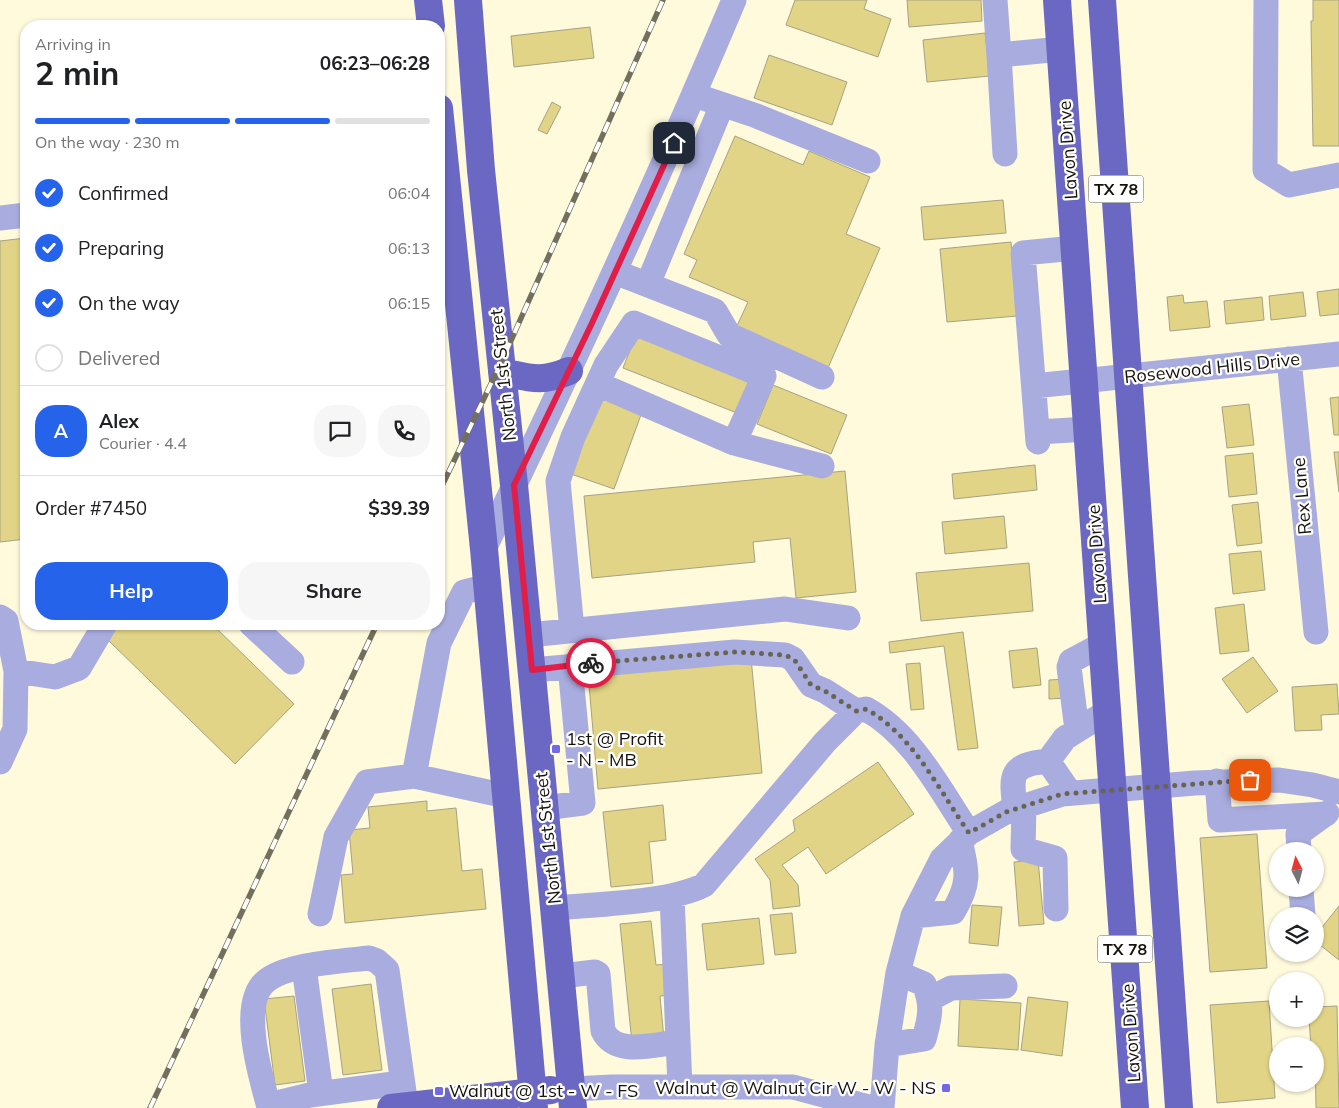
<!DOCTYPE html>
<html lang="en">
<head>
<meta charset="utf-8">
<style>
  body { margin:0; font-family:Mulish,sans-serif; background:#f6f6f6; color:#202124; height:100vh; display:flex; flex-direction:column; font-size:19px; white-space:nowrap }
  * { box-sizing:border-box; margin:0 }
  p { font-size:16px; color:#757577 }
  .icon { flex:none; width:28px; height:28px; fill:none; stroke:currentColor; stroke-width:2; stroke-linecap:round; stroke-linejoin:round }
  .map { position:relative; flex:1; overflow:hidden }
  .side { position:absolute; left:20px; top:20px; width:425px; height:610px; display:flex; flex-direction:column; background:#fff; border-radius:20px; box-shadow:0 1px 4px #0004 }
  .side>* { flex:none }
  .needle { width:32px; rotate:354deg }
  .fabs { position:absolute; left:1269px; top:842px; display:grid; gap:10px }
  .fabs a { display:grid; place-items:center; width:55px; height:55px; border-radius:50%; background:#fff; box-shadow:0 1px 4px #0004; font-size:25px }
  .pin { position:absolute; display:grid; place-items:center; width:42px; height:42px; color:#fff; margin:-21px; border-radius:10px; box-shadow:0 2px 8px #0006 }
  .courier { position:absolute; display:grid; place-items:center; width:50px; height:50px; margin:-25px; border:4px solid #e11d48; border-radius:50%; background:#fff; color:#222; box-shadow:0 1px 6px #0007 }
  .headline em { font-style:normal; font-weight:700 }
  .headline div { display:flex; flex-direction:column-reverse }
  .headline { display:flex; align-items:center; justify-content:space-between; height:85px; padding:0 15px }
  h1 { font-size:32px; font-weight:700; line-height:38px }
  .bar { display:grid; grid-template-columns:repeat(4,1fr); gap:8px 5px; align-content:center; height:60px; padding:0 15px }
  .bar i { height:6px; border-radius:4px; background:#e0e0e0 }
  .bar .active { background:#2563eb }
  .bar p { grid-column:span 4 }
  .line { display:flex; align-items:center; gap:12px; padding:0 15px; border-top:1px solid #e0e0e0 }
  .line div { flex:1 }
  .round { display:grid; place-items:center; flex:none; width:52px; height:52px; border-radius:20px; background:#f6f6f6 }
  ol { padding:0 15px; list-style:none }
  li { display:flex; align-items:center; gap:15px; height:55px }
  li p { margin-inline-start:auto }
  li .icon { padding:5px; border-radius:50%; background:#2563eb; color:#fff; stroke-width:4 }
  li:last-child { color:#757577 }
  li i { width:28px; height:28px; border:2px solid #e0e0e0; border-radius:50% }
  .action { display:flex; gap:10px; margin-top:auto; padding:10px 15px }
  .action a { flex:1; height:58px; border-radius:20px; background:#2563eb; color:#fff; font-size:20px; font-weight:700; line-height:58px; text-align:center }
  .action a+a { background:#f6f6f6; color:#202124 }
  .map>svg:first-child { display:block }
</style>
</head>
<body>
<div class="map">
<svg width="1339" height="1108" viewBox="0 0 1339 1108">
  <rect width="100%" height="100%" fill="#fffadc"/>
  <!-- building -->
  <path fill="#e2d486" stroke="#a5a185" d="M795,0h72l-3,9 27,10 -13,38 -92,-32z
    M907,0h74l1,21 -73,6z
    M1313,0h26v146h-26l-2,-125h2z
    M590,27l4,31 -80,9 -3,-31z
    M985,33l5,43 -63,6 -4,-42z
    M769,55l78,27 -15,43 -78,-27z
    M552,102l9,5 -14,27 -9,-4z
    M735,136l68,29 6,-14 61,26 -24,57 34,14 -52,120 -92,-40 12,-26 -59,-25 8,-17 -13,-6z
    M1003,200l3,33 -82,7 -3,-33z
    M26,238v301l-26,3v-301z
    M1011,242l6,74 -70,6 -7,-73z
    M1339,289v25l-19,2 -3,-24z
    M1303,292l3,24 -35,4 -2,-24z
    M1183,295l1,8 23,-2 3,26 -40,4 -3,-34z
    M1262,297l2,23 -38,4 -2,-23z
    M638,329l115,45 -16,39 -114,-45z
    M773,385l74,30 -16,39 -74,-30z
    M599,397l43,15 -28,77 -43,-15z
    M1339,397v38h-5l-4,-37z
    M1249,404l5,41 -27,3 -5,-41z
    M1334,452h5v40z
    M1253,453l4,41 -28,3 -4,-41z
    M1035,465l2,25 -83,9 -2,-25z
    M845,471l11,121 -60,6 -6,-60 -37,4 2,20 -163,16 -8,-82z
    M1258,502l4,41 -25,3 -5,-41z
    M1004,516l3,32 -62,6 -3,-32z
    M1261,551l4,39 -32,4 -4,-40z
    M1029,563l4,48 -112,10 -5,-48z
    M1244,604l5,47 -29,3 -5,-46z
    M120,624h92l82,80 -59,60 -129,-126z
    M963,632l15,116 -20,2 -14,-104 -54,7 -1,-11z
    M1037,648l4,37 -28,3 -4,-37z
    M1253,657l25,34 -31,22 -25,-34z
    M751,658l11,115 -164,16 -10,-116z
    M920,663l4,46 -13,1 -5,-46z
    M1068,679v19l-19,1v-19z
    M1337,684l2,30 -18,1 1,15 -27,1 -3,-44z
    M878,762l36,52 -88,60 -18,-27 -26,18 16,20 2,21 -27,3 -3,-29 -15,-21 40,-28 -2,-11z
    M427,801v10l29,-3 6,63 20,-2 4,40 -141,14 -4,-48 12,-1 -4,-44 21,-2 -2,-21z
    M663,805l3,35 -17,2 4,41 -42,4 -8,-75z
    M1257,834l10,134 -57,4 -10,-134z
    M1038,860l6,64 -25,2 -5,-64z
    M972,905l30,2 -4,39 -29,-3z
    M1339,906v54l-24,-19v-5z
    M792,913l4,40 -21,2 -5,-40z
    M759,918l5,46 -57,6 -5,-46z
    M651,921l5,44 12,-1 4,31 -12,1 4,43 -32,4 -12,-119z
    M371,984l11,86 -39,5 -11,-86z
    M294,996l11,85 -30,4 -11,-86z
    M1028,997l40,5 -6,54 -41,-6z
    M960,999l61,4 -3,47 -60,-4z
    M1269,1001l6,97 -58,5 -7,-98z
    M1337,1006l2,102h-23l-1,-62h-4l-2,-27h6v-12z"/>
  <g fill="none" stroke-linecap="round" stroke-linejoin="round">
    <!-- minor -->
    <path stroke="#a9acde" stroke-width="25" d="M995,0l4,55
      M1266,0l-1,170 24,15 50,-10
      M706,99l48,16 114,46
      M1005,154l-6,-99 62,-6
      M0,218l26,-3
      M615,272l100,39 14,24 93,42
      M648,284l74,-179
      M1289,359l27,273
      M598,384l136,59 88,23
      M1034,386l305,-32
      M1038,432l50,-3
      M1038,442l-15,-189 52,-5
      M484,549c87,-181 172,-363 250,-549
      M487,586l-23,6 -25,51 -25,133 92,20
      M0,617l6,4 10,50 -1,58 -15,33
      M251,624l41,38
      M572,630l-14,-149 15,-44 33,-72 28,-42 130,53 -30,67
      M529,635l256,-26 63,9
      M532,670l203,-18 50,3 8,4 18,26 14,6 31,20
      M16,671l39,6 24,-9 26,-44
      M1077,730l-8,-63 2,-6 32,-17
      M1048,761l17,-23 43,-27
      M1217,781l3,39 106,-6
      M1024,806l-1,43 32,9 1,51
      M544,808l39,-5 -13,-137
      M1015,809c-4,-34 -6,-44 33,-48l22,32
      M1299,851l-1,-17 29,-21
      M1301,889l2,27
      M672,896l8,191
      M555,908c42,-4 114,-5 149,-23l121,-143 31,-31 10,-2c47,26 74,81 103,124
      M320,914l16,-77 31,-55 47,-6
      M913,916l40,-4c17,-28 15,-40 7,-71
      M304,967l17,126
      M561,976l34,-4 3,2 5,57c13,26 52,13 75,11
      M930,999l21,-11 54,-2
      M887,1045l37,-6c6,-21 9,-34 0,-55l-26,-11
      M572,1089l40,-2h181l80,21
      M269,1107c-8,-29 -30,-102 -4,-125 19,-18 78,-21 104,-24l8,3 10,9 19,136
      M269,1108l4,-4 37,-9 91,-12
      M882,1108l5,-63 11,-72 15,-57 29,-57 27,-26 37,-21 56,-18 133,-11 84,-3 34,5 26,7"/>
    <!-- major -->
    <path stroke="#6a68c2" stroke-width="28" d="M428,0l3,26
      M468,0l13,170 33,315 59,623
      M1057,0l78,1108
      M1102,0l77,1108
      M439,108l45,441 50,559
      M502,372c29,6 38,11 67,-1
      M391,1108l160,-18"/>
    <defs>
      <path id="rail" d="M439,492l62,-129 162,-363
        M150,1108l227,-484"/>
    </defs>
    <!-- rail casing -->
    <use href="#rail" stroke="#726f5d" stroke-width="5.5"/>
    <!-- rail -->
    <use href="#rail" stroke="#fff" stroke-width="4" stroke-dasharray="11" stroke-linecap="butt"/>
  </g>
  <g fill="none" stroke-linecap="round" stroke-linejoin="round">
    <!-- done -->
    <path stroke="#676453" stroke-width="5" stroke-dasharray="0 9" d="M591,663l144,-11 50,3 9,4 17,26 14,6 31,20 10,-2c47,26 73,81 103,124l37,-21 56,-18 188,-14"/>
    <!-- route -->
    <path stroke="#e11d48" stroke-width="6" d="M591,663l-59,7 -18,-185 78,-162 82,-180"/>
  </g>
  <!-- markers -->
  <g fill="#716ae4" stroke="#fff" stroke-width="2">
    <rect x="551" y="744" width="10" height="10" rx="2.5"/>
    <rect x="941" y="1083" width="10" height="10" rx="2.5"/>
    <rect x="434" y="1086" width="10" height="10" rx="2.5"/>
  </g>
  <g text-anchor="middle" stroke-width="4.5" stroke-linejoin="round" paint-order="stroke">
    <!-- shield labels -->
    <g fill="#fff" stroke="#5b5a53" stroke-width="1">
      <rect x="1088.5" y="175.5" width="55" height="27" rx="4"/>
      <rect x="1097.5" y="935.5" width="55" height="27" rx="4"/>
    </g>
    <g font-size="16" font-weight="bold" fill="#151309">
      <text x="1116" y="195">TX 78</text>
      <text x="1125" y="955">TX 78</text>
    </g>
    <!-- street labels -->
    <g font-size="18" fill="#151309" stroke="#fff">
      <text transform="translate(1068 150) rotate(-94)" y="6">Lavon Drive</text>
      <text transform="translate(1212 368) rotate(-6)" y="6">Rosewood Hills Drive</text>
      <text transform="translate(503 375) rotate(-96)" y="6">North 1st Street</text>
      <text transform="translate(1302 496) rotate(-95)" y="6">Rex Lane</text>
      <text transform="translate(1097 554) rotate(-94)" y="6">Lavon Drive</text>
      <text transform="translate(548 838) rotate(-96)" y="6">North 1st Street</text>
      <text transform="translate(1131 1033) rotate(-94)" y="6">Lavon Drive</text>
    </g>
    <!-- poi labels -->
    <g font-size="18" fill="#151309" stroke="#fff" text-anchor="start">
      <text x="566" y="745">1st @ Profit<tspan x="566" dy="21">- N - MB</tspan></text>
      <text x="936" y="1094" text-anchor="end">Walnut @ Walnut Cir W - W - NS</text>
      <text x="449" y="1097">Walnut @ 1st - W - FS</text>
    </g>
  </g>
</svg>
<div class="fabs">
<a><svg class="needle" viewBox="-14 -14 28 28"><path d="M0-13l5 13h-10z" fill="#e53935"/><path d="M0 13l5-13h-10z" fill="#757577"/></svg></a>
<a><svg class="icon" aria-label="layers" viewBox="0 0 24 24"><path d="M12 4l9 5-9 5-9-5zM3 14l9 5 9-5"/></svg></a>
<a>+</a>
<a>−</a>
</div>
<div class="pin" style="left:1250px;top:780px;background:#ea580c"><svg class="icon" aria-label="bag" viewBox="0 0 24 24"><path d="M5 8h14l-1 12H6zM9 8a3 3 0 0 1 6 0"/></svg></div>
<div class="pin" style="left:674px;top:143px;background:#1f2937"><svg class="icon" aria-label="home" viewBox="0 0 24 24"><path d="M3 11l9-7 9 7M6 9v11h12V9"/></svg></div>
<div class="courier" style="left:591px;top:663px"><svg class="icon" aria-label="bike" viewBox="0 0 24 24"><circle cx="6" cy="16" r="4"/><circle cx="18" cy="16" r="4"/><path d="M6 16l4-8h5l3 8M10 8l3 8H6M13 5h3"/></svg></div>
<section class="side">
<div class="headline"><div><h1>2 min</h1><p>Arriving in</p></div><em>06:23–06:28</em></div>
<div class="bar"><i class="active"></i><i class="active"></i><i class="active"></i><i></i><p>On the way · 230 m</p></div>
<ol>
<li><svg class="icon" aria-label="check" viewBox="0 0 24 24"><path d="M5 12l5 5 9-10"/></svg>Confirmed<p>06:04</p></li>
<li><svg class="icon" aria-label="check" viewBox="0 0 24 24"><path d="M5 12l5 5 9-10"/></svg>Preparing<p>06:13</p></li>
<li><svg class="icon" aria-label="check" viewBox="0 0 24 24"><path d="M5 12l5 5 9-10"/></svg>On the way<p>06:15</p></li>
<li><i></i>Delivered</li>
</ol>
<div class="line" style="height:90px"><b class="round" style="background:#2563eb;color:#fff">A</b><div><b>Alex</b><p>Courier · 4.4</p></div><a class="round"><svg class="icon" aria-label="chat" viewBox="0 0 24 24"><path d="M4 5h16v11H9l-5 4z"/></svg></a><a class="round"><svg class="icon" aria-label="phone" viewBox="0 0 24 24"><path d="M5 4h4l2 5-3 2q2 4 5 5l2-3 5 2v4C11 20 4 13 5 4z"/></svg></a></div>
<div class="line" style="height:65px"><div>Order #7450</div><b>$39.39</b></div>
<div class="action"><a>Help</a><a>Share</a></div>
</section>
</div>
</body>
</html>
